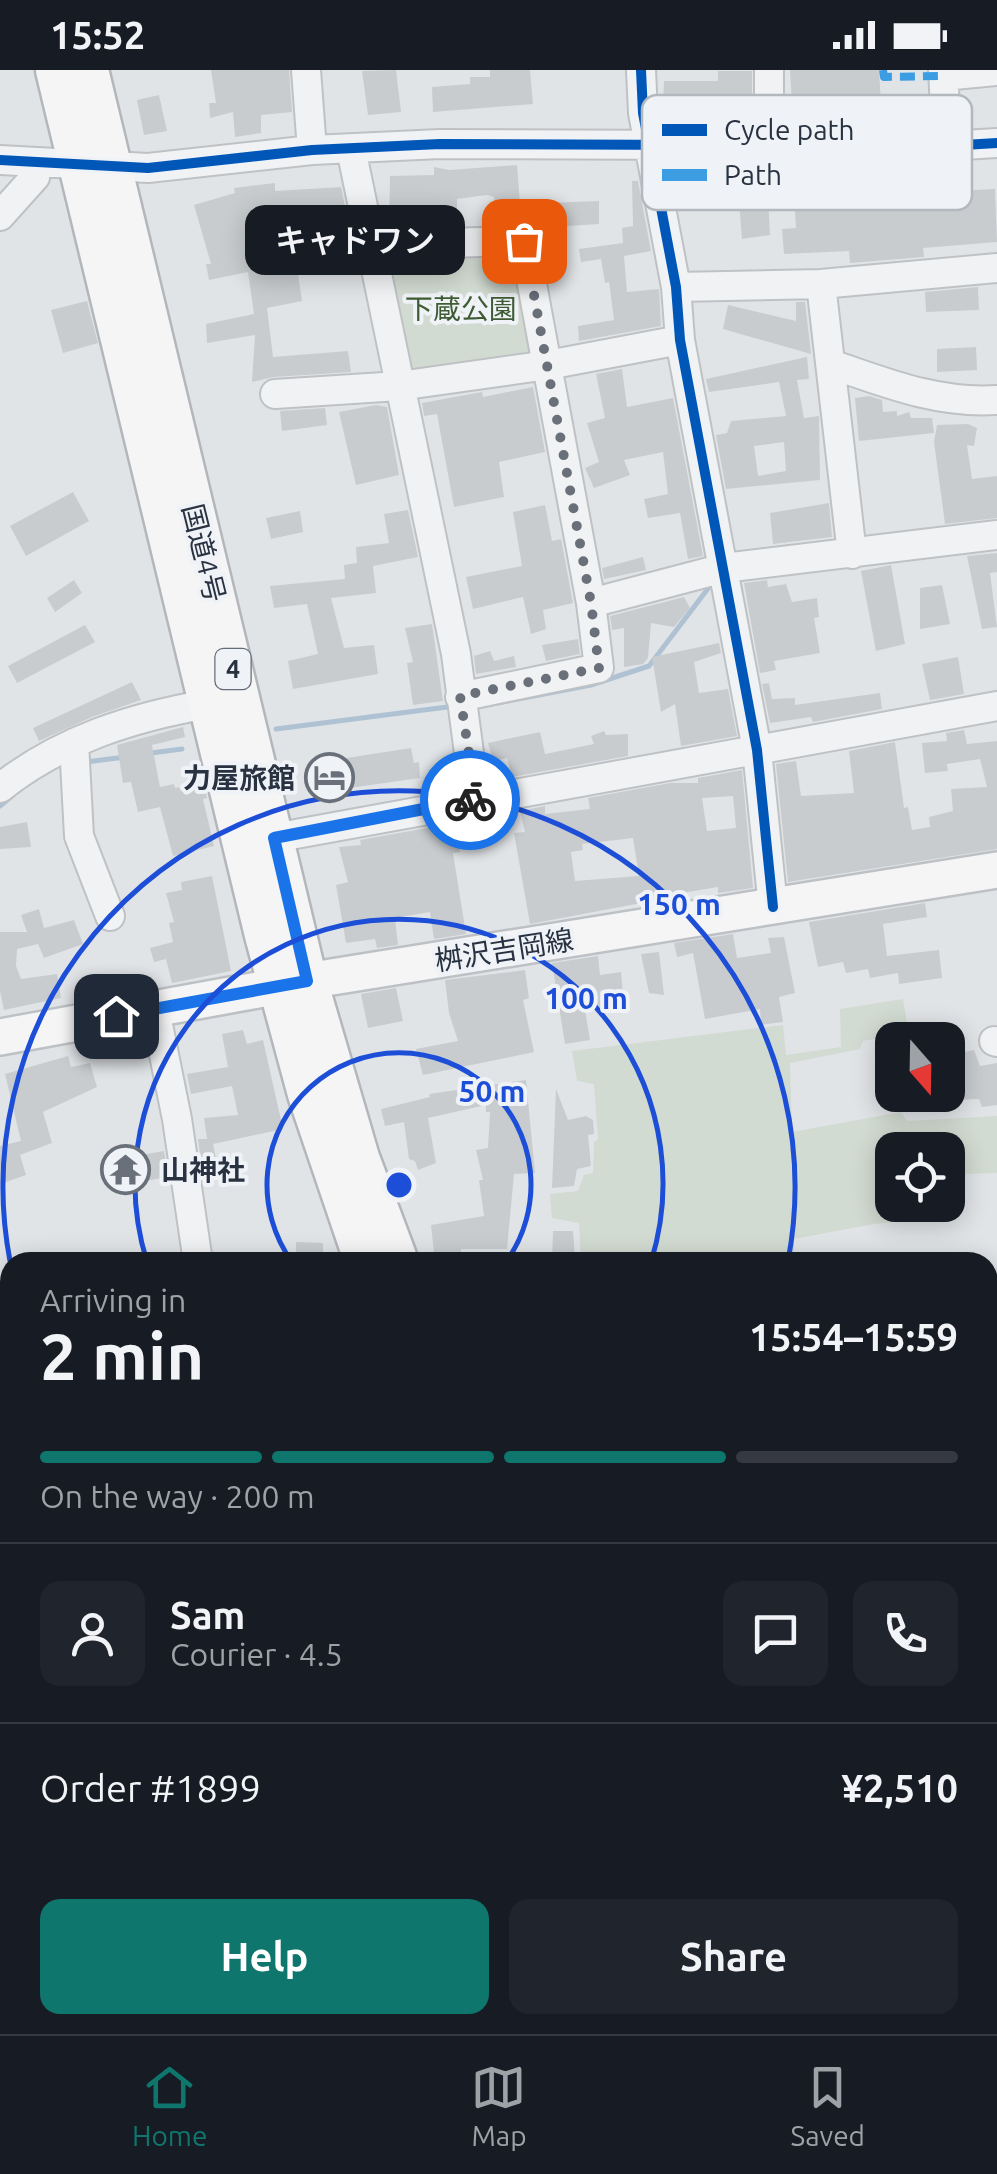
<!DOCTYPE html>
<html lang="en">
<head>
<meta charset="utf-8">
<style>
  body { margin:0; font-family:Ubuntu,"Noto Sans JP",sans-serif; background:#20242c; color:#f1f3f6; height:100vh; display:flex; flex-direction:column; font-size:38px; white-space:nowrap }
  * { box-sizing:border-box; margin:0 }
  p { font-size:32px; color:#9ea1a6 }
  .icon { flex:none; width:55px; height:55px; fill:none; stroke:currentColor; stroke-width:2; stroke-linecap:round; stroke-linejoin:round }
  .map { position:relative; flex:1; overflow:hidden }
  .details { position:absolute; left:0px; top:1182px; width:998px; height:782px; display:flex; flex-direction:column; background:#171b24; border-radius:30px 30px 0 0; box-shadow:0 5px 25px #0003 }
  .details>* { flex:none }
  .needle { width:65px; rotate:160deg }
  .fabs { position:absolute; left:875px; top:952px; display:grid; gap:20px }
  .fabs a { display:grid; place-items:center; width:90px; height:90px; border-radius:20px; background:#171b24; box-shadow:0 5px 25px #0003; font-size:50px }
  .pin { position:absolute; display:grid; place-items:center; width:85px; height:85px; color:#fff; margin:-42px; border-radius:20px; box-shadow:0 5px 15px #0006 }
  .courier { position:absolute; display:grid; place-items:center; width:100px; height:100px; margin:-50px; border:8px solid #1a73e8; border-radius:50%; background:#fff; color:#222; box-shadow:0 2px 12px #0007 }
  .bubble { position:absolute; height:70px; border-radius:20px; background:#171b24; box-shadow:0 5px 25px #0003; font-size:32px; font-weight:600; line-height:70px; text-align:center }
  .overview em { font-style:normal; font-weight:600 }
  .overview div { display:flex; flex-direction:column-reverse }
  .overview { display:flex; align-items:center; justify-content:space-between; height:170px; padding:0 40px }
  h1 { font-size:65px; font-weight:600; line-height:75px }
  .bar { display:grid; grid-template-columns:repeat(4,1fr); gap:15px 10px; align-content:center; height:120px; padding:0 40px }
  .bar i { height:12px; border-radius:8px; background:#363941 }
  .bar .current { background:#0f766e }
  .bar p { grid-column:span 4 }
  .line { display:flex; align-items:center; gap:25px; padding:0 40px; border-top:2px solid #363941 }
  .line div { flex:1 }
  .round { display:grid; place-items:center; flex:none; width:105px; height:105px; border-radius:20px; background:#20242c }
  .action { display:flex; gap:20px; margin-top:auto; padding:20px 40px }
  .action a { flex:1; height:115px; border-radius:20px; background:#0f766e; color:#fff; font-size:40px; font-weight:600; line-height:115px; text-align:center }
  .action a+a { background:#20242c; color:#f1f3f6 }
  .status { display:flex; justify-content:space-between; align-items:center; height:70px; padding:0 50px; background:#171b24; direction:ltr }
  .status svg { height:28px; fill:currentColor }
  .dock { display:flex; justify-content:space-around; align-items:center; height:140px; border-top:2px solid #363941; background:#171b24; font-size:28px; color:#9ea1a6 }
  .dock a { display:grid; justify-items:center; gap:5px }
  .dock .current { color:#0f766e }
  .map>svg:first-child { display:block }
</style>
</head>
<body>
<div class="status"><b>15:52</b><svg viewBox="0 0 49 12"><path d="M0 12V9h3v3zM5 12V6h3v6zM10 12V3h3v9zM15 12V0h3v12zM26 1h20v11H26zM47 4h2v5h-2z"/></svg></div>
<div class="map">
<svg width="997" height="1964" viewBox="0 0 997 1964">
  <rect width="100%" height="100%" fill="#e1e4e7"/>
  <!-- built -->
  <path fill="#cfd4da" d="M988,1363l9,1v399l-9,-5z"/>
  <!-- green -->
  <path fill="#d2dbd2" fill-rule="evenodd" d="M515,178l16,110 -128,21 -22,-127z
    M903,929l4,24 -13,12 -31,6 -3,8 -70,14 2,69 109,-20 6,9 90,-5v57l-31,1 -10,42 -82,8 -80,15v23h-213l-2,-39 -27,-5 -2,-24 28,-3 6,-16 9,-2 1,-31 4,-3 -4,-55 -17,-3 -5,-30 211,-26 3,30 55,-8 -1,-38zM948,1080v55h-56v-55z
    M988,1399l9,1v139l-9,-1z
    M988,1556l9,1v122l-9,-1z"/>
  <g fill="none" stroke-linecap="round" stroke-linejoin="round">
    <!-- stream -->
    <path stroke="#afc2d3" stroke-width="5" d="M481,636l110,-21 58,-19 64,-84
      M276,659l179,-23
      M151,683l31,-4
      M86,692l39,-5
      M0,736l13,-11"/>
    <!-- river -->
    <path stroke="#afc2d3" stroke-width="32" d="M15,1955l36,9"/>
  </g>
  <!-- building -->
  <path fill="#c9cccf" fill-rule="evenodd" d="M211,0h78l3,42 -31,3v18l-26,4 -2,-25 -23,6 -1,-15h7z
    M396,0l5,42 -33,3 -6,-44z
    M490,0h40l3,34 -100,8 -1,-25 38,-3v-7h20z
    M790,0h89l2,33 46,-3 1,19 -63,2 -1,-20 -72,4z
    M718,1h34v28l-89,6 1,-24h54z
    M159,25l8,36 -23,4 -7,-35z
    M517,95l3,39 79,-3v23l-63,4 -12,-4h-30v-27l-7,-2 -30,4v26l-68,2 1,-51 44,-1v-8l15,3z
    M737,106h30l3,59 -28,4z
    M956,109v12l39,-2 2,53 -74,6 1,9 -74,6 -1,-12 -65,3 -2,-25 14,-1 -2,-33 42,-3v4l30,-3 1,-4 16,-2 1,6 6,1 25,-1v-10z
    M632,111h6l13,70 -27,5 3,36 32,-3 2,37 -82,15 -1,-15 36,-6 -5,-38 -4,1 -4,-24 -20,3 -2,-13 44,-6 -1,-15 11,-2z
    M275,113v8l66,-4 10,49 -35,5 1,22 -20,4 5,34 -35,7 6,49 75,-6 3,21 -77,5 -22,5 3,-47 -48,8 -1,-19 48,-10 -6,-42 -39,8 -3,-16h5l-17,-59 41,-12 -1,-5z
    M978,217l1,23 -53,2 -1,-20z
    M87,231l11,42 -35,10 -12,-43z
    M796,232h9l6,52 -88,-25 5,-24 68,16z
    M976,277l1,23 -40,2v-23z
    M807,287l2,22 -12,1 7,38 15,-2 1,64 -94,9 -10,-54 11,-2 4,-12 55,-5 -7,-34 -70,10 -3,-13zM784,372l2,29 -28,5 -4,-30z
    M622,299l5,38 46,-9 30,158 -15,3 -8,-46 -32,5 -4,-19 24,-5 -5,-42 -39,8 6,15 -36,13 -9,-20 14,-6 -12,-39 18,-5 -9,-44z
    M533,317l12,65 -46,10 5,35 -50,10 -17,-93 -13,2 -2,-13 60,-11 1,5z
    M869,326l13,4 1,12 14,-1v5l12,-4 2,6h21l2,15 -75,8 -4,-43z
    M376,335l11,2 12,68 -43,10 -17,-73z
    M325,338l2,17 -45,6 -2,-20z
    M968,354l9,4 -3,18 -7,-1 5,34 25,-3v42l-52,6 -11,-82 3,-17z
    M73,422l16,29 -63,35 -16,-30z
    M829,433l3,34 -59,7 -3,-31z
    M545,435l7,36 9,-2 12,64 -30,7 3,19 -15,5 -8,-37 -50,12 -7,-32 56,-11 -9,-54z
    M408,440l10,47 -45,9 3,27 -45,5 13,50 30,-3 4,29 -85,15 -5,-28 30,-7 -11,-50 -33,4 -4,-22 75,-7 -1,-14 13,-2 -1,-16 33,-4 -5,-29z
    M300,441l3,21 -32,7 -5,-21z
    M997,483v19l-7,1 7,54 -15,2 -15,-73z
    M643,487l3,13 -42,9 -2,-11z
    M891,495l14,79 -29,7 -15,-80z
    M74,510l8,13 -27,19 -8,-14z
    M767,510l1,7 18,-3 6,18 25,-4 2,19 -5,1 6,35 -46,8 2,9 -16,3 -16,-90z
    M942,515l8,39 -30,5v-41z
    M684,527l6,11 -16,19 -23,-4 -3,35 -5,6 -19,3v-39l-12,2 -2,-14z
    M432,554l11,77 -30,4 -6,-42 6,-1 -8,-34z
    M85,555l10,17 -78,41 -9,-17z
    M578,569l2,15 -34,7 -4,-16z
    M719,573l2,10 -27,9 5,31 29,-4 9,47 -56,10 -6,-42 -14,8 -9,-55z
    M490,581l4,10 20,-5 2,11 -40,7 -2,-18z
    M958,587l6,37 -34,6 -8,-36z
    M132,612l9,18 -49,17 -53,24 -6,-13z
    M769,613l3,16 23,-1v7l85,-12 2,16 -69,13 -2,-5 -41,6 -8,-39z
    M183,657l2,10 -33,8 8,42 14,-3 1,4 29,-6 3,16 -4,1 11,47 -41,10 -13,-49 -22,5 -7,-30 -8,1 -6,-38z
    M964,660l3,14 30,-3v108l-209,33 -12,-118 20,-3 5,35 53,-3 -5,-42 46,-9 9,66 4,-1 4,23 18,-3 -1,-10 24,-6 -2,-22 36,-2 -7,-28 -33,5 1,7 -23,2 -3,-30 25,-2 -1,-8z
    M604,661l2,4 22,-1v22l-116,21 -5,-19 -14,3 -5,-18 52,-11 5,22 49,-10 -3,-8z
    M411,678l3,15 5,-1 1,16 -106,15 -6,-29z
    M453,695l3,22 -25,5 -2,-22z
    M742,700l11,118 -35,5v-6l-36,6 1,6 -14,2 -1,-3 -138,26 -16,-91 11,-1 -5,-21 25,-5v8l45,-5 -2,-11 82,-15h28v-5zM733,726l3,32 -29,3 -5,-33zM633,768l6,38 -64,5 -4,-29 12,-2 -1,-6z
    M27,752l4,25 -31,2v-22z
    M455,753l5,29 -7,1 13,81 -32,5 -4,-27 -35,6 3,27 -21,3 -2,-9 -29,4 -10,-58 12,-3 -9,-35 22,-2 -1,-5z
    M212,806l19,95 -59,12 -6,-24 -12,3 -4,-14 23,-6 -4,-19 5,-1 -8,-29 16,-3 -1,-8z
    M925,833l2,14 -44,7 4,32 52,-6 3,28 -43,6 -1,-11 -28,5 -2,-9 -22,4 -3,-11 -25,5 -9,-45z
    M39,839l5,19 30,-8 9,24 -39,14 -6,-14 -21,5 -1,17 5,13 36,-5 4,24 -57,12 -4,-19v-59h27l-6,-17z
    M733,864l4,24 34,-5 -3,-15 16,-1 11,56 -16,4 4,25 -22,3 -1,-16 -55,10 -12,-66 -16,4 -3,-14z
    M659,882l5,43 -15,-2 -8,-39z
    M598,886l2,19 21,-3 3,33 -39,5 5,30 -25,4 -13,-81z
    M525,900l4,28 -6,2 11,52 -111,23 -7,-26 42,-8 -9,-28 -4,-33z
    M396,918l7,33 -35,7 -7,-34z
    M243,960l4,14 16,-4 20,89 -70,15 6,30 -16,3 -5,-38h9l-3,-21 34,-3 -6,-29 -41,8 -4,-20 41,-7 -6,-33z
    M962,975l3,7 9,-2 6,16 17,-3v42l-15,2 -3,-8 -31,1v-52z
    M68,986l3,11 19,-4 7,24 -54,25 9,31 -32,12 6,20 -26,9v-38l21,-5 -16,-67z
    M526,1010l9,93 -21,1 -7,75h-46v13h-26l-4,-37 53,-9 -5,-36h4l-7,-30 12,-2 2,-36h-4v-7l-58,13 8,45 -18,7 -3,-9 -6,-2 -5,-37 -19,4 -4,-17 49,-12 -1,-3z
    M556,1019l12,31 18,-4 7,4 1,14 -6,1 3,31 -14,3 -3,17 -22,2z
    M164,1081l4,26 -23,4 -1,-4 -25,4v-20l23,-2 -1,-4z
    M553,1161h20l2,28 -23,1z
    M296,1172l27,1v19h-27z"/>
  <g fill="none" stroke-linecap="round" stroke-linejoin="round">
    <defs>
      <path id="minor" d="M306,0l6,80
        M641,0l2,43 33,174 4,53 77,410 16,157
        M769,0v74
        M943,0l4,76
        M943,6l54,-5
        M351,79l105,505 19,145
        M0,90l148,8 164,-18 128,-6 507,2 50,-3
        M0,146l35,-39 -4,-15
        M371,175l153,-4 67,362 8,65 -139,29
        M821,214l31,270
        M676,217l145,-3 176,-16
        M831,294c55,19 107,40 166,36
        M275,324l124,-8 149,-21 132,-25
        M591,533l133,-35 273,-33
        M74,673l5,93 31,80
        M0,718c60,-48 133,-71 208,-84
        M274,768l723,-132
        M155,940l22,109 21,143
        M994,971l3,1
        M988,1323l9,1
        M0,1453l10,3
        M0,1627h10
        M0,1704l10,2"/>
      <path id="major" d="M0,967l307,-56 690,-111"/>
      <path id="highway" d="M56,0l209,865 43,159 57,168
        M88,0l219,911 52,177 39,104
        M988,1833l9,5"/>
    </defs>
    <!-- minor casing -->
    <use href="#minor" stroke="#bfc2c5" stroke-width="32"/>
    <!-- major casing -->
    <use href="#major" stroke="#bdc1c5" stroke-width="40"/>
    <!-- highway casing -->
    <use href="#highway" stroke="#b3b7bc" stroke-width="45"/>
    <!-- minor -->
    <use href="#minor" stroke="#f1f2f3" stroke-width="28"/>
    <!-- major -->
    <use href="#major" stroke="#f5f5f6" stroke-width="35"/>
    <!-- highway -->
    <use href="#highway" stroke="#f5f5f6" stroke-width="40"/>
    <!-- quiet -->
    <path stroke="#3d9de3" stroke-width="8" stroke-dasharray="15 8" stroke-linecap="butt" d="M883,0l1,7 59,-1"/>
    <defs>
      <path id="cycleway" d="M641,0l2,43 33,174 4,53 77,410 16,157
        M0,90l148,8 164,-18 128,-6 507,2 50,-3"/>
    </defs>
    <!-- cycleway casing -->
    <use href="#cycleway" stroke="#eff2f6" stroke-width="16"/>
    <!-- cycleway -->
    <use href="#cycleway" stroke="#0057b8" stroke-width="10"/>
  </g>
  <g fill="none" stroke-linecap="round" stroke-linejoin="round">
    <!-- done -->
    <path stroke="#69707a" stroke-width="10" stroke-dasharray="0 18" d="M470,730l6,-1 -16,-103 139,-28 -8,-65 -67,-362"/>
    <!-- route -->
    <path stroke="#1a73e8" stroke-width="12" d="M116,946l191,-35 -33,-143 196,-38"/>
  </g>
  <!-- distance rings -->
  <g fill="none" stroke="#1d4ed8" stroke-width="5">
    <path d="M292 1192A132 132 0 1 1 506 1192"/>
    <path d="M147 1192A264 264 0 1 1 651 1192"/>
    <path d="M10 1191A396 396 0 1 1 788 1191"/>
  </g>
  <!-- icons -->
  <defs>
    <symbol id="hotel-ring" viewBox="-11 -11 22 22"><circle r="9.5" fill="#eff2f6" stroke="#69707a" stroke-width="1.5"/><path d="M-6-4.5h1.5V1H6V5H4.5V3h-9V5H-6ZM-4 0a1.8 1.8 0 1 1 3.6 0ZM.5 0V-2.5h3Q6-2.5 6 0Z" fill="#69707a"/></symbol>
    <symbol id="temple-ring" viewBox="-11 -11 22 22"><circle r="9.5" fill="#eff2f6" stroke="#69707a" stroke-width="1.5"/><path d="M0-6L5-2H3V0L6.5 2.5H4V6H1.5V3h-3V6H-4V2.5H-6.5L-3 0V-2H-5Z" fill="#69707a"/></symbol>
  </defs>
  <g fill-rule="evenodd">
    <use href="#hotel-ring" x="302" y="680" width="55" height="55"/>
    <use href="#temple-ring" x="98" y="1072" width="55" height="55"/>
  </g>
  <g text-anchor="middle" stroke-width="8" stroke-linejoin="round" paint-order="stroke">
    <!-- shield labels -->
    <rect fill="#eff2f6" stroke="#646c77" stroke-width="2.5" x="215.5" y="579" width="35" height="40" rx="8"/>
    <g font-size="25" font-weight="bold" fill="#283240">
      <text x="233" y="608">4</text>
    </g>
    <!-- park labels -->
    <g font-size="28" fill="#3f5c35" stroke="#eff2f6">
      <text x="461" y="249">下蔵公園</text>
    </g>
    <!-- street labels -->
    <g font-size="28" fill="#283240" stroke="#eff2f6">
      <text transform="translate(204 483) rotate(76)" y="10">国道4号</text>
      <text transform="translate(504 880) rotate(-9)" y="10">桝沢吉岡線</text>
    </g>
    <!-- poi labels -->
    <g font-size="28" font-weight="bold" fill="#283240" stroke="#eff2f6" text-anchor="end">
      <text x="295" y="718">力屋旅館</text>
      <text x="161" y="1110" text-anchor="start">山神社</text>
    </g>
  </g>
  <!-- legend -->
  <rect x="642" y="25" width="330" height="115" rx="15" fill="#eff2f6" stroke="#b3b8bf" stroke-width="2.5"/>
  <rect x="662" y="54" width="45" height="12" fill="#0057b8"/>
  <rect x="662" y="99" width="45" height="12" fill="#3d9de3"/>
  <g font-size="28" fill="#283240">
    <text x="724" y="70">Cycle path</text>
    <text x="724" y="115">Path</text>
  </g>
  <circle cx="399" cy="1115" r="15" fill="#1d4ed8" stroke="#eff2f6" stroke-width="5"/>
  <g font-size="30" text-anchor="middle" font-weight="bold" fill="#1d4ed8" stroke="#eff2f6" stroke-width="8" stroke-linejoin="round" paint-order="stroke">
    <text x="679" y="845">150 m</text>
    <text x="586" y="939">100 m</text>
    <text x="492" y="1032">50 m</text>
  </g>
</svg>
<div class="fabs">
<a><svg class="needle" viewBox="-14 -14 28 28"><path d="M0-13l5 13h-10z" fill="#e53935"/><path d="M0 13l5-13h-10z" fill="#9ea1a6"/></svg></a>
<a><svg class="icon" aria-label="locate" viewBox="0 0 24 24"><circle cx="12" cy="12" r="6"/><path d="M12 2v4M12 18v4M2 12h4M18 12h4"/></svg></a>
</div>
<div class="pin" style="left:524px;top:171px;background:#ea580c"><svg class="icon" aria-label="bag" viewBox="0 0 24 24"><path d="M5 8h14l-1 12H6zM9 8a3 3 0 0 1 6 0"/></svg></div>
<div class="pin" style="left:116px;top:946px;background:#1f2937"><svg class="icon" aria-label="home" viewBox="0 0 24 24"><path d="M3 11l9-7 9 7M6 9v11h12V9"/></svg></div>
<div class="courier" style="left:470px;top:730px"><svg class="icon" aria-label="bike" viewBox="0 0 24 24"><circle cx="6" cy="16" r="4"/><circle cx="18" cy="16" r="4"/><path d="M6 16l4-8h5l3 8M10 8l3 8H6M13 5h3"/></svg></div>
<div class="bubble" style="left:245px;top:135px;width:220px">キャドワン</div>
<section class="details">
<div class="overview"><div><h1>2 min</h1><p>Arriving in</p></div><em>15:54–15:59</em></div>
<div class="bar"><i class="current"></i><i class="current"></i><i class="current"></i><i></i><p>On the way · 200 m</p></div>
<div class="line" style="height:180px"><a class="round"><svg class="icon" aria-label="person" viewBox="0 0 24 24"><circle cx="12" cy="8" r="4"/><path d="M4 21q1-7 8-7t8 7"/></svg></a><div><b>Sam</b><p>Courier · 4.5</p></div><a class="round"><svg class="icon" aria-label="chat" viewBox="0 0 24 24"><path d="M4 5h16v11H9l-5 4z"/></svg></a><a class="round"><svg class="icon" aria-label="phone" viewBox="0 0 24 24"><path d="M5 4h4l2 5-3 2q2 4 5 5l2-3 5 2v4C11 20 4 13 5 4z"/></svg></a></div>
<div class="line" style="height:130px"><div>Order #1899</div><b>¥2,510</b></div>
<div class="action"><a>Help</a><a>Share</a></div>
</section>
</div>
<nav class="dock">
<a class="current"><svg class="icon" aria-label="home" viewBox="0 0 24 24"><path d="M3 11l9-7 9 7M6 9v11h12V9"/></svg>Home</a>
<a><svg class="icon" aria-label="map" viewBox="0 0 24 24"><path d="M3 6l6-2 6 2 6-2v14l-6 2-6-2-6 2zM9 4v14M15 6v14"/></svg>Map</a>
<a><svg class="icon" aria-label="saved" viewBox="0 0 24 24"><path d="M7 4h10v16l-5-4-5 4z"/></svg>Saved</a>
</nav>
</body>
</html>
